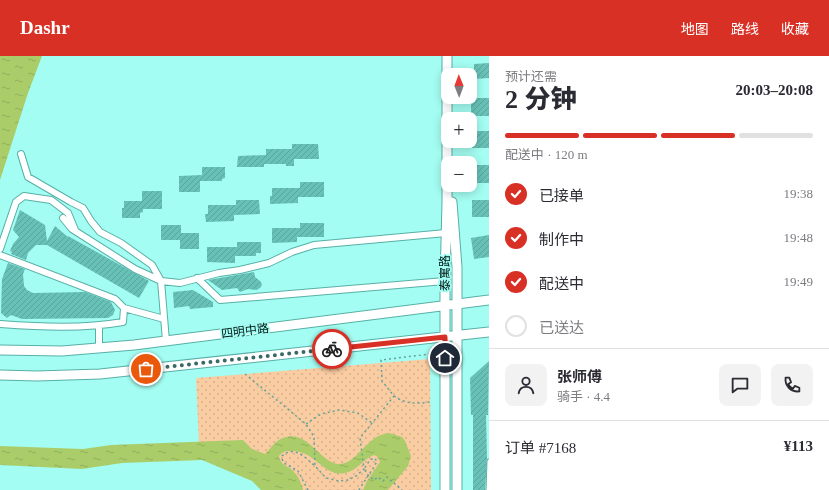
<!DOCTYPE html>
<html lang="zh">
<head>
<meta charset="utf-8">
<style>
  body { margin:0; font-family:"Times New Roman","Noto Sans SC",serif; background:#f2f2f3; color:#2b2b33; height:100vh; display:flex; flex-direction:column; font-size:15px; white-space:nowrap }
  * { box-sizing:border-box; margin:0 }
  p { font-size:13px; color:#7c7c81 }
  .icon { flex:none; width:22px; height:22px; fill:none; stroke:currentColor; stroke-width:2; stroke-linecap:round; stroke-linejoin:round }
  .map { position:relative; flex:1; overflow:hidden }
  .side { display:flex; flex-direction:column; background:#fff; width:340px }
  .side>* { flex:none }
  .needle { width:26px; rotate:359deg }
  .fabs { position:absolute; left:441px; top:12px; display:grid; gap:8px }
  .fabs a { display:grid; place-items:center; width:36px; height:36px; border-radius:8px; background:#fff; box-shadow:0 2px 10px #0003; font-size:20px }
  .pin { position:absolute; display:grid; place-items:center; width:34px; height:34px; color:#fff; margin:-17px; border:2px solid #fff; border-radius:50%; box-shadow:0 1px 4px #0007 }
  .courier { position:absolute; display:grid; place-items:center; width:40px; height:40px; margin:-20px; border:3px solid #d93025; border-radius:50%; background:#fff; color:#222; box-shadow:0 1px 5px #0007 }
  .overview em { font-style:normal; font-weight:800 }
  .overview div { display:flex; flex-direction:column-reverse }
  .overview { display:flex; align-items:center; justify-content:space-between; height:68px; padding:0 16px }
  h1 { font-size:26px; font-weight:800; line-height:30px }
  .bar { display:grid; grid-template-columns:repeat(4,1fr); gap:6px 4px; align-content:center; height:48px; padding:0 16px }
  .bar i { height:5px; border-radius:3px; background:#e1e1e2 }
  .bar .current { background:#d93025 }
  .bar p { grid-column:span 4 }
  .line { display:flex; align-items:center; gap:10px; padding:0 16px; border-top:1px solid #e1e1e2 }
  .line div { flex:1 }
  .round { display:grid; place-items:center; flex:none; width:42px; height:42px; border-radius:8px; background:#f2f2f3 }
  ol { padding:0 16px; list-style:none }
  li { display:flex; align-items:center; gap:12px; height:44px }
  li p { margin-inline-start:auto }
  li .icon { padding:4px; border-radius:50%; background:#d93025; color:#fff; stroke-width:4 }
  li:last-child { color:#7c7c81 }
  li i { width:22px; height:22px; border:2px solid #e1e1e2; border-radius:50% }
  header { display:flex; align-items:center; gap:24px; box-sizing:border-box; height:56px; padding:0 20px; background:#d93025; color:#fff }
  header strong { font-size:19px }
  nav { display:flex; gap:22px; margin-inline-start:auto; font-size:14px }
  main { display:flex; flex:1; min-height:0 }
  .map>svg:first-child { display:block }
</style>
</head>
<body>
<header>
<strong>Dashr</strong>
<nav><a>地图</a><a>路线</a><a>收藏</a></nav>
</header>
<main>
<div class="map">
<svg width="489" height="434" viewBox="0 0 489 434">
  <defs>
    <pattern id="grass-dots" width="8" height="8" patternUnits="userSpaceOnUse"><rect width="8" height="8" fill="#f9cca2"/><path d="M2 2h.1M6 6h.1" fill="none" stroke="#d4af8b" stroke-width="1.8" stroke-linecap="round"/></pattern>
    <pattern id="water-ripples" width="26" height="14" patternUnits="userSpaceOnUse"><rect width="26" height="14" fill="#aacd6a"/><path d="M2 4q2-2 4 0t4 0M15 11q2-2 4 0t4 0" fill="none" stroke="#90af5b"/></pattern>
    <pattern id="building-hatch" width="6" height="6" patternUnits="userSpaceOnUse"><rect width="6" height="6" fill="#68c1b6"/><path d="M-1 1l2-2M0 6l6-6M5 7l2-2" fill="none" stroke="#58a59c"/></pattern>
  </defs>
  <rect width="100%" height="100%" fill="#a4fdf2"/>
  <!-- grass -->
  <path fill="url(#grass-dots)" d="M430,303l1,131h-136l-96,-45 -3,-67z"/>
  <!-- water -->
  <path fill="url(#water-ripples)" d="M0,0h42l-14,37 -28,87z
    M389,377l13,4 3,4 6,15 -3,10 -20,24h-25l4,-9 13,-19 -2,-5 -4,-2c-11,4 -17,16 -29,18 -21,5 -30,-24 -55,-22 -5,0 -8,1 -11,5 2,11 10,9 15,16 5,5 7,11 9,18h-42l-9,-9 -50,-21 -80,3 -40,6 -82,-4v-19l83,3 28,-4 132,-5 9,9 13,5c5,-5 11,-14 18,-16 24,-10 38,26 56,26 19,0 27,-29 50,-31z"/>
  <!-- building -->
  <path fill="url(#building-hatch)" d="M489,7v15l-15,1v-15z
    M471,42h18v18h-18z
    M472,75h17v17h-17z
    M292,88h26l1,15h-25v7h-8v-2h-22v3h-27l1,-11 28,-1v-6h26z
    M471,109h18v18h-18z
    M202,111h23v11l-3,1v2h-22v11h-21v-16l23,-1z
    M300,126h24v15h-26v6l-28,1v-8h2v-8h28z
    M142,135h20v18h-19v3l-3,1v5h-18v-10h2v-7h18z
    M236,144h23l1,14 -26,1v6l-28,1 -1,-8h3v-9h28z
    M472,144h17v17h-17z
    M20,154l25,15 2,16 8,-15 13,11v-1l81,45 -10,17 -92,-53h-11l-8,8 -2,7 -15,-6 1,-2 -2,-1 3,-7 6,-7 -6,-7z
    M300,167h24v14h-27v5l-25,1v-15h28z
    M161,169h20v8h18v16h-19v-9h-19z
    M489,179v22l-15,2 -3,-21z
    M237,186h24v11h-5v3h-21v7l-28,-1v-15h30z
    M8,207l17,6 -2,5 1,12 3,4 6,3 52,-1 26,10 4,8 -2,5 -5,3 -86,1 -11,-4 -4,3 -6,-5 1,-34z
    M254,216l1,5 5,4 2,3 -1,3 -4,3 -9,-1 -8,3 -3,-4 -15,2 -14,-10z
    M193,234l20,12v5l-23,2 -1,-3 -15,2 -1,-16z
    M489,305l-1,54h-2l1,44 -2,31h-12v-75h-2l-1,-37z"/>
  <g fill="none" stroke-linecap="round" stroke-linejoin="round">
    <defs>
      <path id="lane" d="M488,434l1,-29"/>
      <path id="street" d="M21,98l7,23 43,25 12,6 8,13 9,11 21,11 31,22 9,16 5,60
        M63,162l9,11 63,40 26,12 19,2 39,-10 21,-3 29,-7 23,-11 22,-7 132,-12
        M0,193l16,-47 8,-6 27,4 17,13 7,17
        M0,199l115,44 9,9 -1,14c-40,7 -82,5 -123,2
        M197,222l23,22 225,-19
        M124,252l40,11
        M99,269v22"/>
      <path id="secondary" d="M452,146l5,65v223
        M0,294l62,1 72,-6 355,-45
        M0,319l37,1 63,-2 389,-42
        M445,434v-209l2,-79v-146"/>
    </defs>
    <!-- lane casing -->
    <use href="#lane" stroke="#57b0a6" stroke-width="5"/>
    <!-- street casing -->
    <use href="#street" stroke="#57b0a6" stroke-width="8"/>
    <!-- secondary casing -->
    <use href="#secondary" stroke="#57b0a6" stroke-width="11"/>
    <!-- path -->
    <path stroke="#62a29a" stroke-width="1.5" stroke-dasharray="2 3" stroke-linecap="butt" d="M245,318l61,50 8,13 1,29 11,12 13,3 9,-1 8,-4 8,-7 -4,-31 34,-42 -12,-15 -1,-21 49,-6
      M394,340c11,8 23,8 36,6
      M306,368l15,-10 18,-4 19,3 14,10
      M308,434l-10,-19 -14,-8 -2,-4v-3c12,-11 24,2 33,10
      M359,434c5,-9 14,-20 18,-29l-3,-3 -4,2 -6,9 4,6 6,5 4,-3 5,4 4,-4 15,13"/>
    <!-- lane -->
    <use href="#lane" stroke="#fff" stroke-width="3"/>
    <!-- street -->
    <use href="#street" stroke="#fff" stroke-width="6"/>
    <!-- secondary -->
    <use href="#secondary" stroke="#fff" stroke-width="9"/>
  </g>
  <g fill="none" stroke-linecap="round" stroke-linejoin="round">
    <!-- done -->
    <path stroke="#396964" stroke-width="4" stroke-dasharray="0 7.2" d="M146,313l186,-20"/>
    <!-- route -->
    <path stroke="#d93025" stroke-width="5" d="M332,293l113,-12v21"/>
  </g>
  <g text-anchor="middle" stroke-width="3.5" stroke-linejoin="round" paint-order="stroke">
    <!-- street labels -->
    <g font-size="12" fill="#001a17" stroke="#a4fdf2">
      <text transform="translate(445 217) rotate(-90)" y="4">泰寓路</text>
      <text transform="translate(245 275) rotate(-7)" y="4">四明中路</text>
    </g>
  </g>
</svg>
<div class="fabs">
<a><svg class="needle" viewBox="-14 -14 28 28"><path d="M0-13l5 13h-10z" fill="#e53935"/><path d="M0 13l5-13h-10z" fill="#7c7c81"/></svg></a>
<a>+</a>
<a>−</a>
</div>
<div class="pin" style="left:146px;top:313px;background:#ea580c"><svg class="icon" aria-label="bag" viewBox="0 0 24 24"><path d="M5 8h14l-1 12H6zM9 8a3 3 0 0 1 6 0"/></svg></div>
<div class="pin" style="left:445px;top:302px;background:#1f2937"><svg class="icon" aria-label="home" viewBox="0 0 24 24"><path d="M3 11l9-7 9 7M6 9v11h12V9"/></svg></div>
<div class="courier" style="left:332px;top:293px"><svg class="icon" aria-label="bike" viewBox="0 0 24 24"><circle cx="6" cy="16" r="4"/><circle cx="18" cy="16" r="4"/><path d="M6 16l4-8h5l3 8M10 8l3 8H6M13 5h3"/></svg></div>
</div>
<section class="side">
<div class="overview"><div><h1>2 分钟</h1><p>预计还需</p></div><em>20:03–20:08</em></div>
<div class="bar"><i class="current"></i><i class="current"></i><i class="current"></i><i></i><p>配送中 · 120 m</p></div>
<ol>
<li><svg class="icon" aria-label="check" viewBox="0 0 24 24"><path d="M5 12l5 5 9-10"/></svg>已接单<p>19:38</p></li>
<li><svg class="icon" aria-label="check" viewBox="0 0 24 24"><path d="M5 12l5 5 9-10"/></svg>制作中<p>19:48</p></li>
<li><svg class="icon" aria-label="check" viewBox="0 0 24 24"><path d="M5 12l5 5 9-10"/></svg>配送中<p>19:49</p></li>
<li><i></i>已送达</li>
</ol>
<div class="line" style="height:72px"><a class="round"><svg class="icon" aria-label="person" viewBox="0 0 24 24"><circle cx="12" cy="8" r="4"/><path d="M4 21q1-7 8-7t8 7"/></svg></a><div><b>张师傅</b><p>骑手 · 4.4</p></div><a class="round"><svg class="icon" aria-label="chat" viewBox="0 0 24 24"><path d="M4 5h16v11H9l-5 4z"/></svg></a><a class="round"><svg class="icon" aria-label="phone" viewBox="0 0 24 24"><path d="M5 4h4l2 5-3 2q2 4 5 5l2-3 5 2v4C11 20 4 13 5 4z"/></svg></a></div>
<div class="line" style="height:52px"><div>订单 #7168</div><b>¥113</b></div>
</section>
</main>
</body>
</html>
